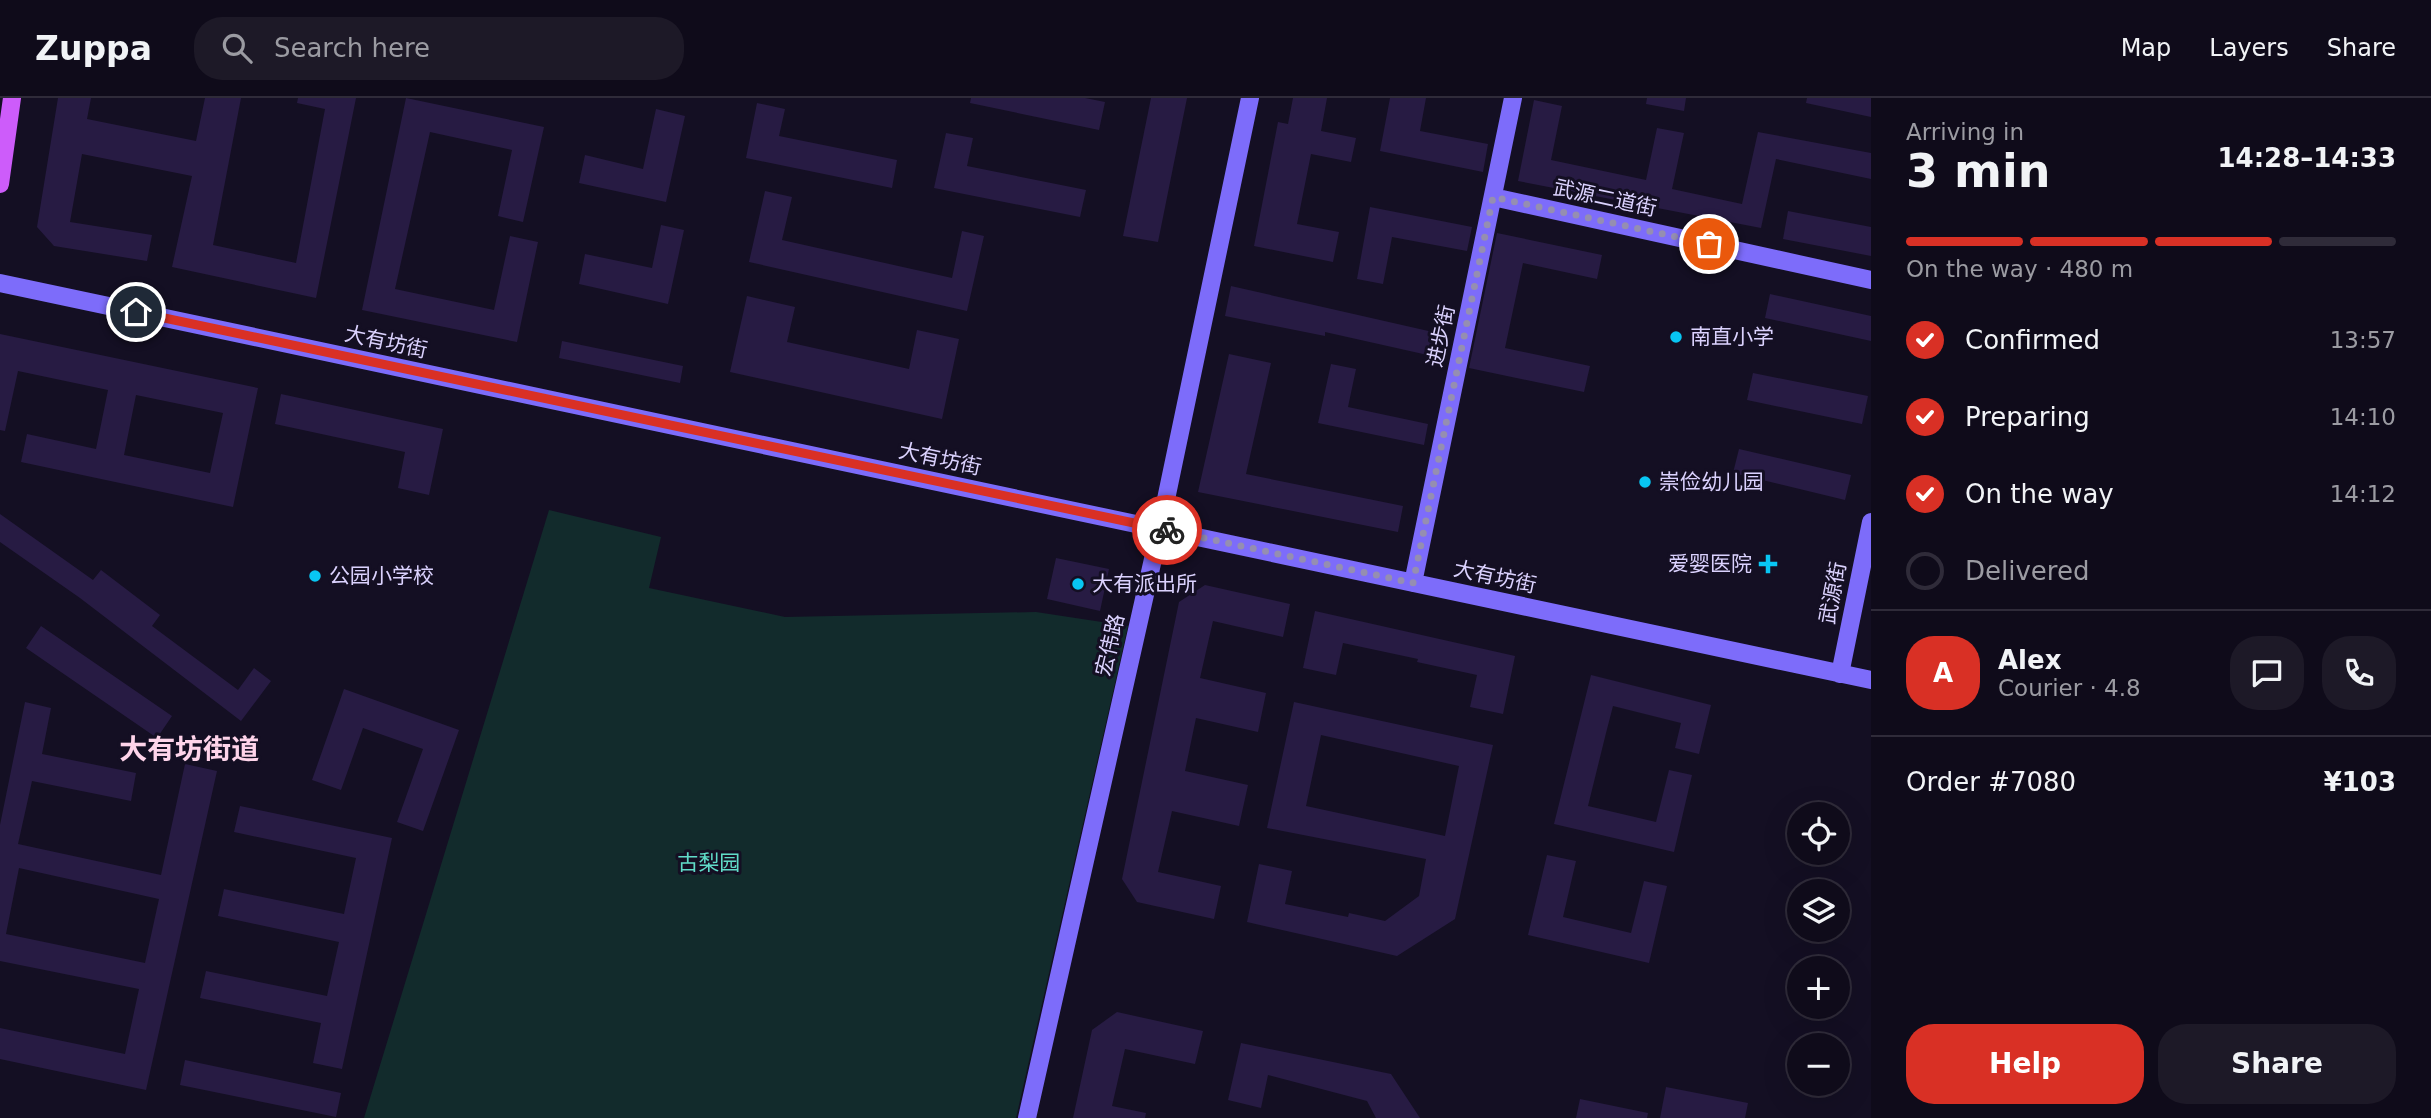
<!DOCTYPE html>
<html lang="en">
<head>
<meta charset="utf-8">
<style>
  body { margin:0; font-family:"DejaVu Sans","Noto Sans SC",sans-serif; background:#1d1927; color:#f1f3f6; height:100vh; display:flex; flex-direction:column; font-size:26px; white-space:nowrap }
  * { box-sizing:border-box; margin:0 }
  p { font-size:23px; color:#9b9ba2 }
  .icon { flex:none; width:38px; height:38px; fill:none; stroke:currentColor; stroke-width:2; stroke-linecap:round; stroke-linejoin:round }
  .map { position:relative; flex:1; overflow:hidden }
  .sheet { display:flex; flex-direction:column; background:#0f0b1a; width:560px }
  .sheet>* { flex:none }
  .tools { position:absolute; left:1787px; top:704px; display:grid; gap:14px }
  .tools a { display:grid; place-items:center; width:63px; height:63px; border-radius:50%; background:#0f0b1a; box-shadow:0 7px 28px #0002,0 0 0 2px #2f2b39; font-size:35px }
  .pin { position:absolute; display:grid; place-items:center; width:60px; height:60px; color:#fff; margin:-30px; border:4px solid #fff; border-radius:50%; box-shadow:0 2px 7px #0007 }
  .courier { position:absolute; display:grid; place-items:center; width:70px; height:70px; margin:-35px; border:5px solid #d93025; border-radius:50%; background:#fff; color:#222; box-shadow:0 2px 9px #0007 }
  .head em { font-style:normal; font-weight:700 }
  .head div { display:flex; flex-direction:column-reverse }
  .head { display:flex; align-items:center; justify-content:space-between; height:119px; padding:0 35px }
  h1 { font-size:46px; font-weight:700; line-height:52px }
  .bar { display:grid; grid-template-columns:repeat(4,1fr); gap:10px 7px; align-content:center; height:84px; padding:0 35px }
  .bar i { height:9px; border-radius:5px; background:#2f2b39 }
  .bar .on { background:#d93025 }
  .bar p { grid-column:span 4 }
  .line { display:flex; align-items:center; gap:18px; padding:0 35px; border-top:2px solid #2f2b39 }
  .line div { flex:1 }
  .round { display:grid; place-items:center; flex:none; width:74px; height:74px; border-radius:28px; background:#1d1927 }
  ol { padding:0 35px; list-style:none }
  li { display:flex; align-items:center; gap:21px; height:77px }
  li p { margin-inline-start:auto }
  li .icon { padding:7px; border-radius:50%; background:#d93025; color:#fff; stroke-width:4 }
  li:last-child { color:#9b9ba2 }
  li i { width:38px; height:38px; border:4px solid #2f2b39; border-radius:50% }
  .button { display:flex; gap:14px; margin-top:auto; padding:14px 35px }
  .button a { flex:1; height:80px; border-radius:28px; background:#d93025; color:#fff; font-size:28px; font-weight:700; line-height:80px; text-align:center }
  .button a+a { background:#1d1927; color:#f1f3f6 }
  header { display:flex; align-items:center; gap:42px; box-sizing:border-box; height:98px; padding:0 35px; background:#0f0b1a; border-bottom:2px solid #2f2b39 }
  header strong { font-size:33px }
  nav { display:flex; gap:38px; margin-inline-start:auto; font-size:24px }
  .search { width:490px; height:63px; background:#1d1927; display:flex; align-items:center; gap:18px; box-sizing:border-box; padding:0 24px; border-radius:28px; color:#9b9ba2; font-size:26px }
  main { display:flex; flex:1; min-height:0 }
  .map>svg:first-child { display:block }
</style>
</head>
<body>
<header>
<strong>Zuppa</strong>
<div class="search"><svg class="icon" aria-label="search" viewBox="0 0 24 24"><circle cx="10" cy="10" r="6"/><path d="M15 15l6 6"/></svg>Search here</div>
<nav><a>Map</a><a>Layers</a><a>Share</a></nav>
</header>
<main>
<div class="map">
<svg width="1871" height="1020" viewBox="0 0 1871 1020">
  <rect width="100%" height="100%" fill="#140f23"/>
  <!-- green -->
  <path fill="#122b2c" d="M549,412l112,27 -12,51 136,29 251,-5 92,14 -112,492h-652z"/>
  <!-- building -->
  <path fill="#271b43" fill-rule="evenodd" d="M58,0h33l-4,21 109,22 9,-43h36l-28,147 83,18 29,-154 -28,-6 1,-5h58l-40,200 -144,-31 20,-91 -110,-22 -12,68 82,13 -5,26 -93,-15 -17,-19z
    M406,0l138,29 -21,95 -25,-6 14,-66 -82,-18 -35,157 99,21 16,-74 28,6 -21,100 -155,-32z
    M971,0h114l20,4 -6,28 -129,-27z
    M1151,0h36l-29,144 -35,-6z
    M1293,0h34l-6,33 35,7 -5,24 -40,-8 -14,70 42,8 -6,30 -79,-16 24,-124 10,2z
    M1390,0h36l-6,33 68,13 -5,28 -103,-21z
    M1647,0h39l-2,13 -38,-7z
    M1807,0h64v19l-65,-14z
    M1534,2l28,6 -11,54 95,20 11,-52 27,5 -12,56 70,15 16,-72 113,21v26l-95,-20 -15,69 -243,-47z
    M757,5l28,6 -6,27 118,24 -5,28 -146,-30z
    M656,11l29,7 -19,86 -87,-19 6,-28 58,14z
    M946,35l27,5 -6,28 119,24 -6,27 -146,-29z
    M765,93l27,6 -10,43 170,38 10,-47 22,5 -17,75 -218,-49z
    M1370,109l102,20 -5,24 -75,-14 -9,47 -26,-5z
    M1788,113l83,16v29l-88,-17z
    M661,127l23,5 -16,74 -89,-20 6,-30 67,14z
    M1497,135l105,22 -5,24 -74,-16 -18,85 85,18 -6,26 -115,-24z
    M1231,188l215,49 -5,23 -116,-26v4l-100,-20z
    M1770,196l101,22v25l-106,-23z
    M747,198l48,11 -8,35 122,27 8,-39 42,9 -17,80 -212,-47z
    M0,236l258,54 -25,119 -212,-45 6,-28 69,15 12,-59 -90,-19 -13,60 -5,-1zM136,297l87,18 -13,60 -86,-18z
    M562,243l121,25 -3,17 -121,-25z
    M1229,256l42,9 -25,111 157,32 -5,26 -200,-40z
    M1331,266l25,5 -8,38 80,17 -4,21 -106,-22z
    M1753,275l115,23 -6,28 -115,-24z
    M281,296l162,35 -14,66 -31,-7 7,-36 -130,-28z
    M1739,351l112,26 -6,25 -112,-27z
    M0,416l93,66 8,-10 59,45 -8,11 86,64 16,-22 17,13 -30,40 -161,-123 -80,-56z
    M1056,460l53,11 -9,42 -53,-12z
    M1205,487l85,19 -7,33 -70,-16 -13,57 66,15 -8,39 -62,-14 -11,53 63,14 -9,41 -67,-15 -14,61 63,14 -7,33 -77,-17 -15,-23 57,-277z
    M1315,513l200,45 -12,58 -33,-7 7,-32 -60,-13 1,-3 -75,-16 -7,32 -33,-7z
    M41,528l131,90 -15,22 -131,-90z
    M1591,577l120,30 -12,49 -24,-6 6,-25 -68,-17 -7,27 -18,73 68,16 13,-52 23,5 -18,77 -120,-28z
    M344,591l115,41 -36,101 -26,-9 26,-73 -60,-21 -22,62 -29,-10z
    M25,604l26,6 -9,46 94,19 -5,28 -99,-20 -14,63 143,31 24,-111 32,7 -71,319 -146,-31v-31l125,26 14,-65 -139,-28v-136zM19,770l140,31 -14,64 -139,-29z
    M1294,604l199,43 -38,174 -58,37 -150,-34 12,-58 33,7 -7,33 63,13 1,-4 36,8 34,-25 7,-37 -159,-31zM1321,637l138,31 -14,70 -139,-30z
    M240,708l152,32 -50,231 -29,-6 8,-40 -121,-25 6,-27 121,25 12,-54 -121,-26 6,-27 120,25 12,-56 -122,-26z
    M1547,757l29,6 -13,56 68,16 13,-52 23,5 -18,77 -121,-28z
    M1117,914l86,19 -8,33 -70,-15 -13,57 34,7 -1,5h-72l19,-88z
    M1241,945l150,31 29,44h-44l-9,-17 -99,-26 -7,33 -33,-8z
    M185,962l156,33 -5,24 -156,-32z
    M1666,989l82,16 -3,15h-85z
    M1580,1001l68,14 -1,5h-71z"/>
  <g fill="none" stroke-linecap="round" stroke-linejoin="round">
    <!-- secondary -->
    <path stroke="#7d6cfa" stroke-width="18" d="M1493,99l378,83
      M0,185l1871,397
      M1413,485l100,-485
      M1840,576l31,-152
      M1027,1020l133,-590 90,-430"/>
    <!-- primary -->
    <path stroke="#cd5cfa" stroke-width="18" d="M0,86l12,-86"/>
  </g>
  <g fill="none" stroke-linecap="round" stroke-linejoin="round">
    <!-- done -->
    <path stroke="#958eb1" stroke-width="7" stroke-dasharray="0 12.6" d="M1167,432l246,53 80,-386 216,47"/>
    <!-- route -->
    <path stroke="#d93025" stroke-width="9" d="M136,214l1031,218"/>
  </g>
  <!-- markers -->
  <g fill="#08c6f3" stroke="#140f23" stroke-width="2.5">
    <circle cx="1676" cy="239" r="7"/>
    <circle cx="1645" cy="384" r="7"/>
    <path d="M1764.5 455.5h7v7h7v7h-7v7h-7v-7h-7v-7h7z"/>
    <circle cx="315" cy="478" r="7"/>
    <circle cx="1078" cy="486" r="7"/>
  </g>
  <g text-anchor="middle" stroke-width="6" stroke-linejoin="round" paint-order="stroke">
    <!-- street labels -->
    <g font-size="21" fill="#dbd2fe" stroke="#140f23">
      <text transform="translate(1605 100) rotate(12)" y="7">武源二道街</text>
      <text transform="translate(1441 238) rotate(-78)" y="7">进步街</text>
      <text transform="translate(386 244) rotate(12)" y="7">大有坊街</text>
      <text transform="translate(940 361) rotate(12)" y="7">大有坊街</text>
      <text transform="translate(1495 479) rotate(12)" y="7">大有坊街</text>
      <text transform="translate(1833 495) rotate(-79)" y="7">武源街</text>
      <text transform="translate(1110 547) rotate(-77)" y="7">宏伟路</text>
    </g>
    <!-- poi labels -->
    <g font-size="21" fill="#dbd2fe" stroke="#140f23" text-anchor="start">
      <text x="1690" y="246">南直小学</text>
      <text x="1659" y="391">崇俭幼儿园</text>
      <text x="1752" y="473" text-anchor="end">爱婴医院</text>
      <text x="329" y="485">公园小学校</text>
      <text x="1092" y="493">大有派出所</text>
    </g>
    <!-- park labels -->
    <g font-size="21" fill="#60dbc8" stroke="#140f23">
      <text x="709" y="772">古梨园</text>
    </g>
    <!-- district labels -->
    <g font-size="28" font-weight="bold" fill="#fed4ea" stroke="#140f23">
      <text x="189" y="661">大有坊街道</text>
    </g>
  </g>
</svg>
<div class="tools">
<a><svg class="icon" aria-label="locate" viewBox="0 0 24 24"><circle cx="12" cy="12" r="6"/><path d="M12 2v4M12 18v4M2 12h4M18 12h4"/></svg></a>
<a><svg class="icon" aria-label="layers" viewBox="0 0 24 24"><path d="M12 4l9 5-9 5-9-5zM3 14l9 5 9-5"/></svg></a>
<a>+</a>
<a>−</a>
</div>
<div class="pin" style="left:1709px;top:146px;background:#ea580c"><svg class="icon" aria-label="bag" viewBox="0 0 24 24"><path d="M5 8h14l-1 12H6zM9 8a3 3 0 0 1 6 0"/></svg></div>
<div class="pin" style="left:136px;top:214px;background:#1f2937"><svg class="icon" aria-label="home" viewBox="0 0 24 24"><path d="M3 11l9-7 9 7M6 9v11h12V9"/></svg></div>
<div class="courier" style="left:1167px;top:432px"><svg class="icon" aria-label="bike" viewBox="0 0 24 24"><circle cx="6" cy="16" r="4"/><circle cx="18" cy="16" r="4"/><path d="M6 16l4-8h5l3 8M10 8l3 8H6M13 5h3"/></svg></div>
</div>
<section class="sheet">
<div class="head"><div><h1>3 min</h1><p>Arriving in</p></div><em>14:28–14:33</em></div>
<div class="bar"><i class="on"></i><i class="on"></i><i class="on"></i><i></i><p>On the way · 480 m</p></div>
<ol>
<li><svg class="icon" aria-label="check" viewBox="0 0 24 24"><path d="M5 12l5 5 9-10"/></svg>Confirmed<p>13:57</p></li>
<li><svg class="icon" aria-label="check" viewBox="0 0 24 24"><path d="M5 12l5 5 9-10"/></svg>Preparing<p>14:10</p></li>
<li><svg class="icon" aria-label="check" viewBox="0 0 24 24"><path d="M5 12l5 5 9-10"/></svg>On the way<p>14:12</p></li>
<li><i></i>Delivered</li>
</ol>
<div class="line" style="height:126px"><b class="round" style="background:#d93025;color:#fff">A</b><div><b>Alex</b><p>Courier · 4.8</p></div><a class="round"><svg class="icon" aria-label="chat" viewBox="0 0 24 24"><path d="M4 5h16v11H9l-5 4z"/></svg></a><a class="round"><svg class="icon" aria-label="phone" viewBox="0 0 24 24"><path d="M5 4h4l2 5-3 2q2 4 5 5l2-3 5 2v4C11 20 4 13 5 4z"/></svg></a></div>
<div class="line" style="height:91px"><div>Order #7080</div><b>¥103</b></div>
<div class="button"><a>Help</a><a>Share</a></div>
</section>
</main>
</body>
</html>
